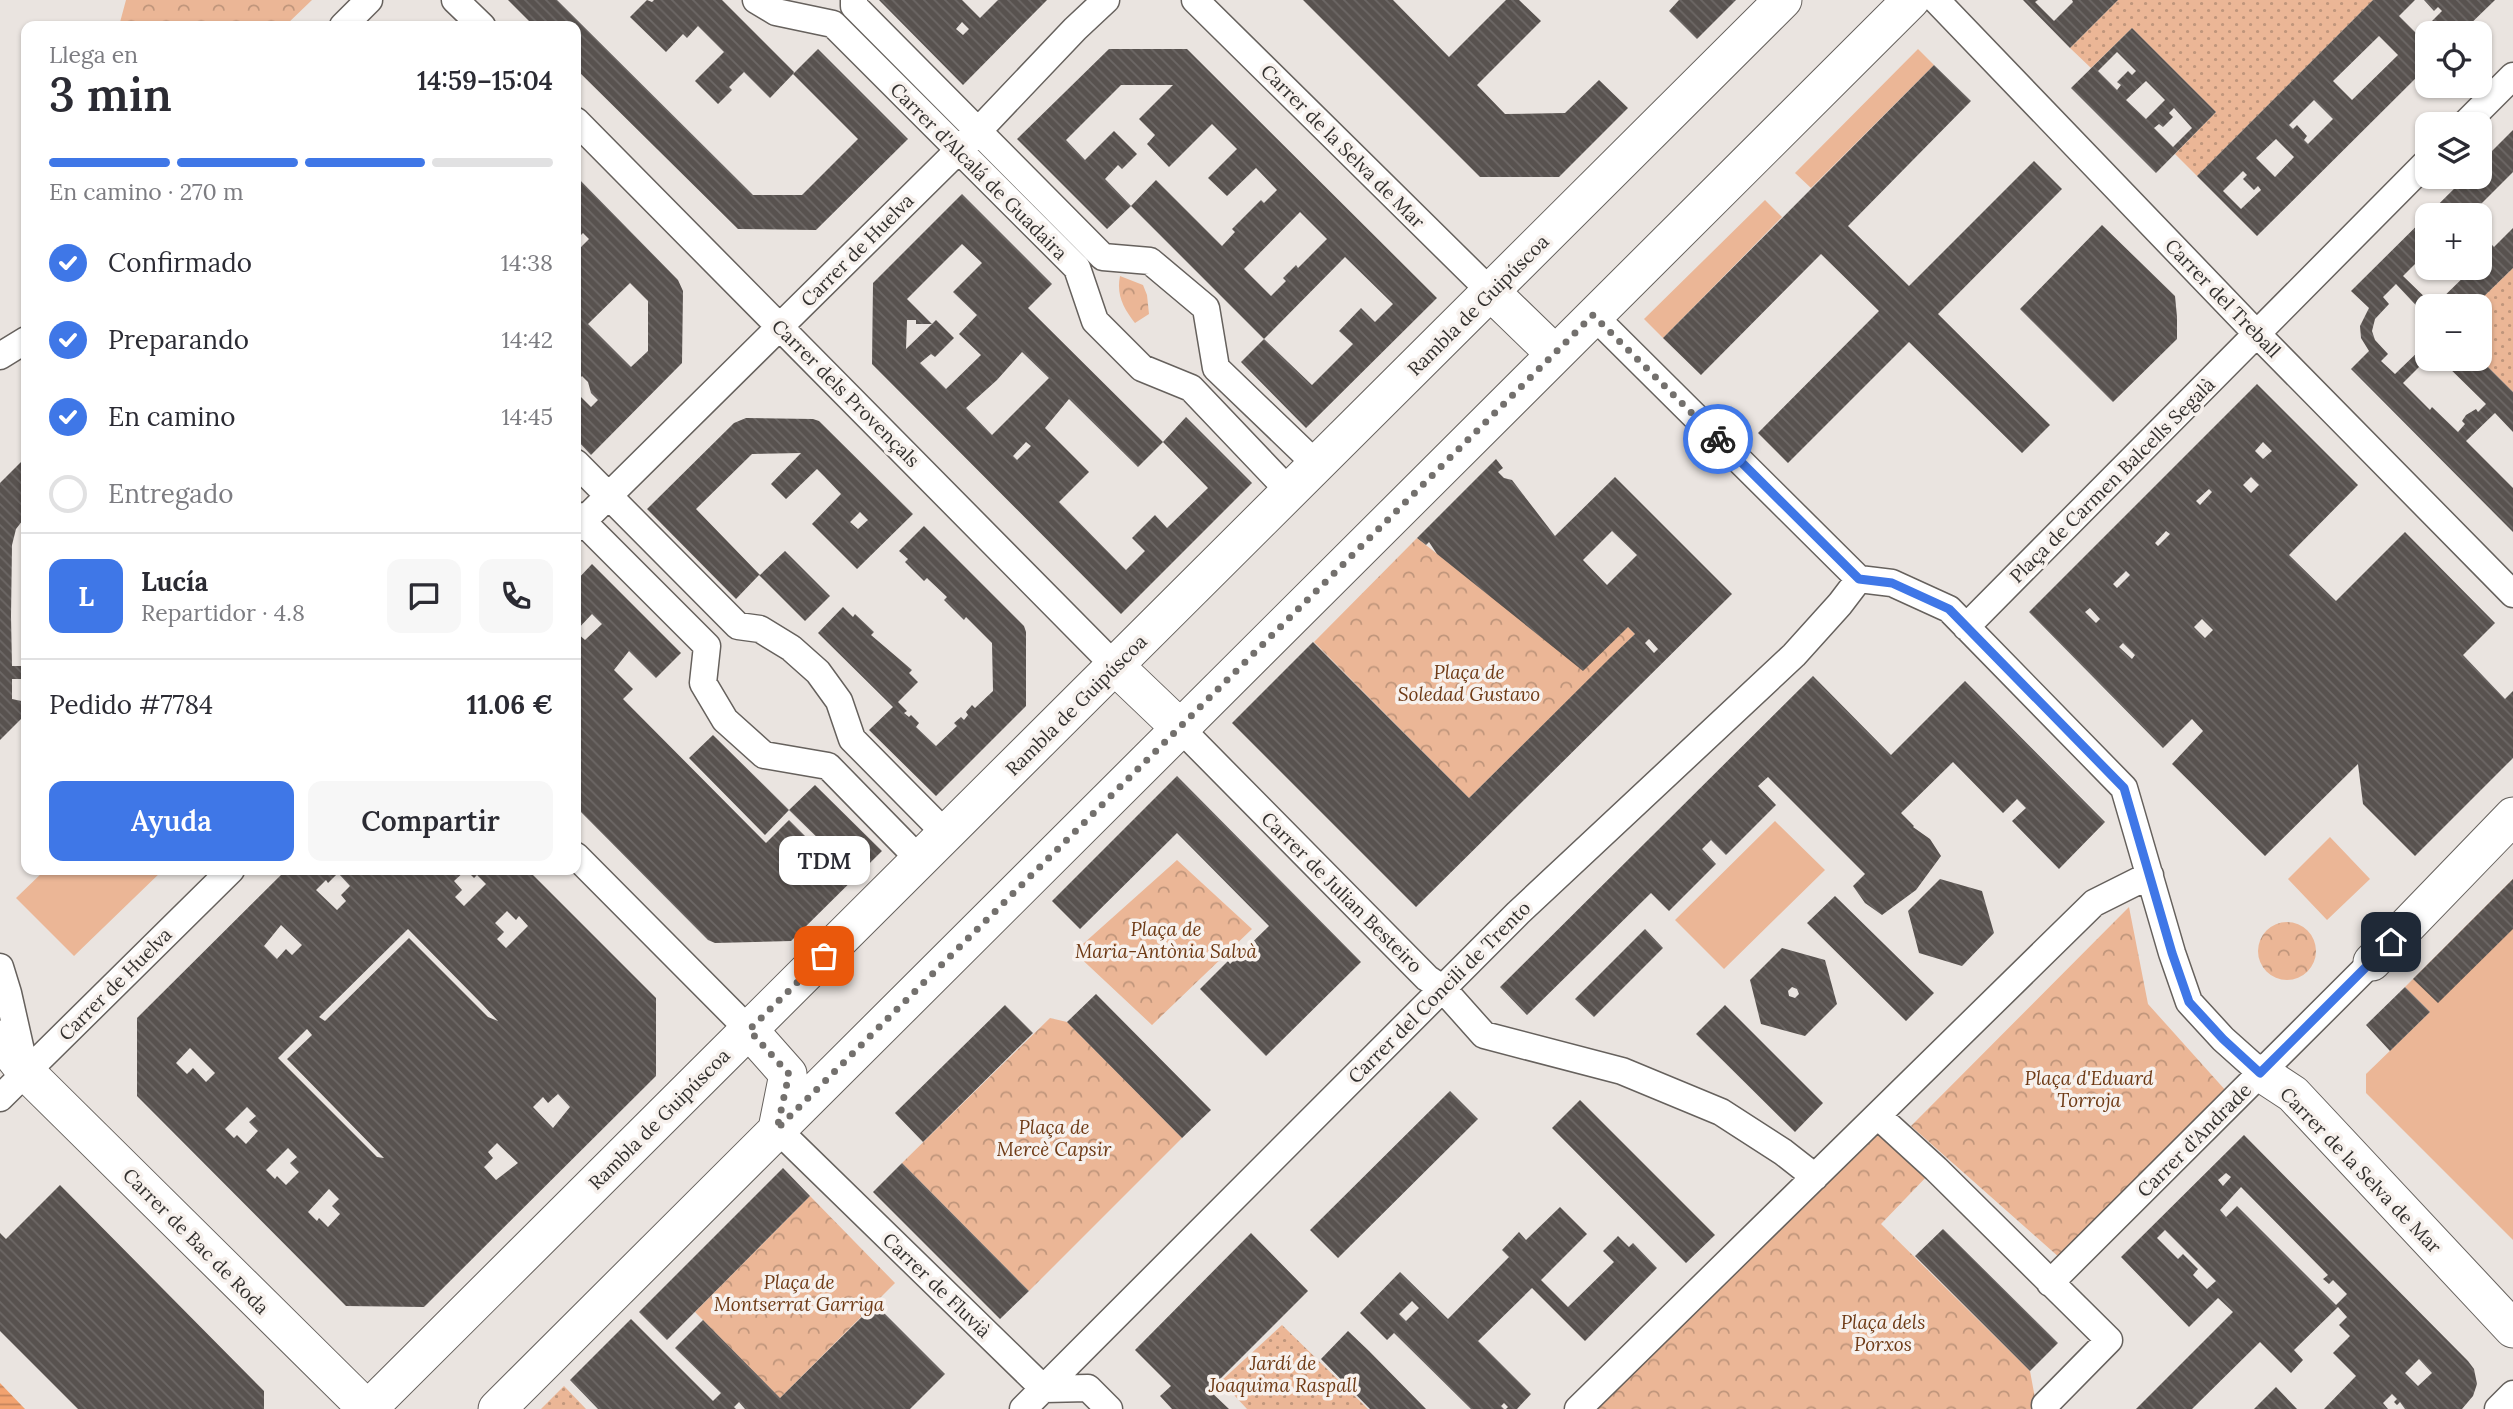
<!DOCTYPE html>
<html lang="es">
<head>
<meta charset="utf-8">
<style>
  body { margin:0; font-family:Lora,serif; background:#f7f7f7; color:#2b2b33; height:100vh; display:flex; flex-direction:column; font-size:26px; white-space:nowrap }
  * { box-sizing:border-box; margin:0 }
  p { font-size:23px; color:#7c7c81 }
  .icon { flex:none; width:38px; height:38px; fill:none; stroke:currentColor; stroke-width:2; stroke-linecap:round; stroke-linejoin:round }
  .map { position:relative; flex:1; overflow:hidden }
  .drawer { position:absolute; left:21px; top:21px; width:560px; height:854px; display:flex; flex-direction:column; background:#fff; border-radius:14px; box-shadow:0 2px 5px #0004 }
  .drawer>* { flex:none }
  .fabs { position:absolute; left:2415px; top:21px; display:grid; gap:14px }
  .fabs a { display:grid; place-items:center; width:77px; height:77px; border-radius:14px; background:#fff; box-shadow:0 2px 5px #0004; font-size:35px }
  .pin { position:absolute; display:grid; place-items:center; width:60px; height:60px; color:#fff; margin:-30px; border-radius:14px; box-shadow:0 4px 10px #0006 }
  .courier { position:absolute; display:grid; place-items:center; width:70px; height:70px; margin:-35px; border:5px solid #3f77e7; border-radius:50%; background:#fff; color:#222; box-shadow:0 2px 9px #0007 }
  .bubble { position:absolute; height:49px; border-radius:14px; background:#fff; box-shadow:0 2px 5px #0004; font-size:23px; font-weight:600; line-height:49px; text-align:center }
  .overview em { font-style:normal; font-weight:600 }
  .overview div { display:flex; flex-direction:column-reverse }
  .overview { display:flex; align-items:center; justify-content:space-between; height:119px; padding:0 28px }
  h1 { font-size:46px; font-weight:600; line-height:52px }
  .bar { display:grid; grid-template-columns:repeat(4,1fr); gap:10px 7px; align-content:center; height:84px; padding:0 28px }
  .bar i { height:9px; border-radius:5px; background:#e1e1e2 }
  .bar .active { background:#3f77e7 }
  .bar p { grid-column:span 4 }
  .line { display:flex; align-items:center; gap:18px; padding:0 28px; border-top:2px solid #e1e1e2 }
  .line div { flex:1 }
  .round { display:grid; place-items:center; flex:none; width:74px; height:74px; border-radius:14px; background:#f7f7f7 }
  ol { padding:0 28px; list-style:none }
  li { display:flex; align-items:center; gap:21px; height:77px }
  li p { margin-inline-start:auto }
  li .icon { padding:7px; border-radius:50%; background:#3f77e7; color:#fff; stroke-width:4 }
  li:last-child { color:#7c7c81 }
  li i { width:38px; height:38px; border:4px solid #e1e1e2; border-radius:50% }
  .button { display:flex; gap:14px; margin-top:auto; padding:14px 28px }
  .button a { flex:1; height:80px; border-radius:14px; background:#3f77e7; color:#fff; font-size:28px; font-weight:600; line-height:80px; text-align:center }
  .button a+a { background:#f7f7f7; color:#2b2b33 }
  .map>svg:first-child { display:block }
</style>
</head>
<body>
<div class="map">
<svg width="2513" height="1409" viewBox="0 0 2513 1409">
  <defs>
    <pattern id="park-crowns" width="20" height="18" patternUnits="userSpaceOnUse" patternTransform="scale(1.75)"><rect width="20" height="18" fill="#ebb696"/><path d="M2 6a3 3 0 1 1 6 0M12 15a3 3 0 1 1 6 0" fill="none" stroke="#bf957b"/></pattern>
    <pattern id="garden-dots" width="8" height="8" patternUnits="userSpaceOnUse" patternTransform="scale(1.75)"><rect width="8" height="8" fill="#ebb696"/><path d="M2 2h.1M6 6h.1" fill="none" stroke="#bf957b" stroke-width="1.8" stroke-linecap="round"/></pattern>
    <pattern id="water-rules" width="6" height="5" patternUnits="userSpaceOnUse" patternTransform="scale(1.75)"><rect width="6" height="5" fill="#f2a26f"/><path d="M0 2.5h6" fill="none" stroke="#c5855c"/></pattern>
    <pattern id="building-back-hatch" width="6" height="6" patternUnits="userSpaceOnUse" patternTransform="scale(1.75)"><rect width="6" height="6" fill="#58524f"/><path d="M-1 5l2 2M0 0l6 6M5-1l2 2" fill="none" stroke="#6d6866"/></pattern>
  </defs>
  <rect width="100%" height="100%" fill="#eae4e0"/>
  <!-- grass -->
  <path fill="#ebb696" d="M1918,49l16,16 -123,123 -16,-15z
    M1765,200l17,17 -119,121 -19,-19z
    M1775,821l50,49 -101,99 -49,-49z
    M2330,837l40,42 -43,41 -39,-41z
    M45,870h118l-89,86 -58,-58z
    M2513,879v361l-147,-147v-19l64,-62 -25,-25z"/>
  <!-- park -->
  <path fill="url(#park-crowns)" d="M126,0h186l-27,26h-166z
    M1120,276l23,9 4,10 2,19 -14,9c-11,-14 -19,-28 -15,-47z
    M1417,538l156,123 55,-34 7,7 -166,164 -155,-156z
    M1177,860l75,69 -100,96 -78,-73z
    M2129,907l19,97 79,88 -167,166 -149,-132z
    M2258 951a29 29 0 1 1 58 0a29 29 0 1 1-58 0Z
    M1050,1018l17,4 115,116 -153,153 -127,-128z
    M1879,1121l52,51 -50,52 149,147 7,38h-449z
    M810,1196l85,87 -115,115 -85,-86z"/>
  <!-- garden -->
  <path fill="url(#garden-dots)" d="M2118,0h255l-176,176 -22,-22 41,-42 -84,-84 -41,40 -21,-20z
    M2513,268v124l-33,-33v-53h-6z
    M1282,1325l86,84h-121l-26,-28z
    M564,1386l22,23h-45z"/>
  <!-- water -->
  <path fill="url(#water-rules)" d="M0,1383l25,26h-25z"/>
  <!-- building -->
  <path fill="url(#building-back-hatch)" fill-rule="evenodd" d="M508,0h49l196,195h49l56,-56 -65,-65 -23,24 -26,-26 -15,15 3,3 -14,14 -23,-23 29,-29 -26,-26 -11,12 -4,-4 -17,18 -36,-35 17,-17 5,2 2,-2h68l72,72 -1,2 25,-25 90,90 -92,91 -78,-1 -162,-160v-43h-42z
    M879,0h83l18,18 18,-18h49l-84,85zM962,22l7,7 -6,6 -7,-6z
    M1303,0h90l56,57 57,-57h13l22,21 -64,64 28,29 60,-1 34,-33 29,28 -69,69h-79z
    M1679,0h57l-39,39 -28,-28z
    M2023,0h15l-3,2 19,19 19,-19 -1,-2h46l-48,48z
    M2373,0h42l-16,16 19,19 24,-24 -4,-4 -4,4 -10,-11h71l-34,33h-34v34l-170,169 -60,-60zM2379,36l19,19 -46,45 -19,-19zM2314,100l19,19 -25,25 -4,-4 3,-4 -10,-11 -4,4 -4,-4zM2276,139l18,18 -19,20 -19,-19zM2243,171l4,4 -4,4 11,11 4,-4 3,4 -20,19 -18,-18z
    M2132,28l84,84 -60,61 -85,-85zM2117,52l19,19 -4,4 -4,-4 -11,11 4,3 -4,5 -19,-19zM2146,81l19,19 -19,19 -20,-19zM2174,108l18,20 -19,19 -19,-19 5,-4 4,3 10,-10 -4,-4z
    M1109,49h78l250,249 -131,130 -65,-66 23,-23 48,46 41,-41 -14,-13 22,-23 14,14 18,-18 -48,-47 -81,82 -133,-133 25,-26 66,66 13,-14 -3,-3 29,-29 3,3 13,-13 -21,-22 -29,28 -19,-18 29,-29 -25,-25 -43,43 -22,-23 8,-9 -16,-16 34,-34h-52l-55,55 19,20 29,-29 23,23 -15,15 -4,-4 -13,14 26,27 -24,23 -90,-90zM1300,212l27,27 -29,29 -2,-3 -13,13 3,3 -15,15 -27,-27z
    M1934,65l37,36 -123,125 61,60 125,-125 28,28 -124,125 112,111 -28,28 -113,-111 -121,121 -30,-30 121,-122 -58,-57 -120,121 -38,-37z
    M2513,130v42l-43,43h-43v37l-24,24 31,30h-7v53l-24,24 27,27 2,-3 26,25 7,-8 -3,-3 4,-6 10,-6 2,3 8,-8 -46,-45h40l33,33v40l-18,-19 -29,28 47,47v44l-162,-163 18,-18 -8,-13 -1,-12 9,-18 -18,-17 115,-114h14v-14zM2396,284l29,31 -6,12 5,19 -29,28 -14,-13 7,-7 -13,-14 -3,-9 3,-12 14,-15 -6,-7z
    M576,176l102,104 5,11 -1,72 -91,92 -15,-16v-47l15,15 7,-7 -7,-7 -3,-11 -6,-6 -6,6v-130l13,-13 -6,-6 -7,7zM630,283l18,18v50l-17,16 -43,-43z
    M962,194l90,90 -24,24 135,134 -25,25 -69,-68 -24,29 44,44 -30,30 60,61 7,7 19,-19 -13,-13 23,-23 12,13 41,-40 -45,-46 23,-25 66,66 -131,131 -249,-250 1,-81zM962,244l20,19 -29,29 24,23 -18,19 22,21 -35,34 -26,-26 11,-9 4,3 19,-19 -18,-18 -4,4 -25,-25zM907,320h9v4h16l-26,25zM1022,352l27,26 -57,57 -26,-27 31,-28zM1026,442l5,4 -14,14 -4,-4z
    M2102,225l73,71 2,21v22l-64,63 -93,-93z
    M2513,228v40l-39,38h-40l39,-38h7v-7l5,-5 -5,-6v-18l14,15z
    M2257,384l101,101 -69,70 47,46 69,-69 90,91 -32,32 42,44 8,-8v67l-98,98 -52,-52 -5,-40 -93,92 -93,-92 31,-33 -11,-12 -29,29 -134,-136zM2263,442l9,9 -9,8 -8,-8zM2251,477l8,8 -8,8 -8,-8zM2209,489l3,3 -12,13 -4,-4zM2166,531l4,3 -12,12 -3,-3zM2126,571l4,4 -13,13 -4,-4zM2090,608l10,11 -4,4 -11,-11zM2202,619l11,11 -8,8 -11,-11zM2123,643l12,12 -3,4 -13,-12z
    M746,418l67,1 6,2 94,93 -56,55 -45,-45 29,-30 -17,-18 -7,-7 -31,30 -15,-15 30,-31 -49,1 -56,55 64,66 25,-24 45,45 -25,25 -46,-46 -23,24 -89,-90 87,-86zM860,512l8,8 -10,9 -8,-7z
    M26,457v59l-10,13 -4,16 -1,71 1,50h11v13h-11v20l14,3v12l-26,26v-257z
    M1496,459l7,9 -5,4 6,6 8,2 43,56 60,-59 117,117 -316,313 -184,-184 81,-81 156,156 142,-141 24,-23 -7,-7 -45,44 -146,-117 -8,-12 -3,3 -9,-7zM1612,531l25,24 -30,30 -24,-25zM1649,639l9,10 -4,4 -9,-10z
    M924,526l100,100 2,6v74l-90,90 -67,-66 24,-23 -75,-74 25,-26 10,10 2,-3 19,18 -3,3 41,35 -3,3 9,9 -20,20 9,9 -3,2 5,4 2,-2 8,8 -3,4 20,19 21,-20 -3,-3 7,-6 3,3 4,-5 -2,-3 6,-7 3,3 18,-17 -1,-48 -26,-26 -2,3 -20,-20 3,-3 -18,-17 -2,-2 -3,3 -19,-19 3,-3 -9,-8z
    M592,564l89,89 -25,25 -27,-27 -15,19 19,19 -10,10 143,144 23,-23 31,31 10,-1 -41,-40 26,-25 67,66 -91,90 -76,2 -7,-3 -132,-133v-175l9,8 17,-16 -10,-10 -16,17v-50z
    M1813,676l78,79 74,-74 140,141 -46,47 -47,-48 14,-13 -9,-9 -14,14 -50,-51 -52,51 13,13 -1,1 17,12 11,17 -25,34 -34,25 -17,-12 -12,-17 12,-12 -97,-97 -10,9 18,19 -50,50 -15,-15 -9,9 14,15 -47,47 -18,-18 -124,122 -27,-28z
    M713,735l76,75 -24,25 -76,-77z
    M1177,776l184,186 -95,94 -66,-67 28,-28 2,3 39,-38 -92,-93 -97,96 -28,-28z
    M286,870h180l-12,11 8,9 -7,7 9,9 22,-22 -9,-9 -3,3 -8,-8h62l128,128v78l-232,231 -78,-1 -209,-210v-78zM338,873l12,13 -9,9 5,6 -9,9 -21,-20 10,-10 2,3zM507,911l9,9 3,-4 9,10 -22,22 -9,-9 7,-7 -9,-9zM281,925l21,20 -10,10 -6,-6 -9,10 -13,-13zM408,929l74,75 16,17 -10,-4 -79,-79 -84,83 -6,-4zM307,1029l5,6 -25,24 97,99 -7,-1 -99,-99zM190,1048l25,25 -9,9 -13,-14 -6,6 -11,-11zM558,1094l12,13 -17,21 -20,-21 10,-10 5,6zM247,1107l9,9 -7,6 9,9 -12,13 -9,-9 -3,3 -9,-9zM497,1143l21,20 -22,17 -12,-13 9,-9 -5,-6zM288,1148l9,9 -7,6 9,9 -13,13 -9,-9 -2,3 -9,-9zM329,1189l10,10 -7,7 8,8 -12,13 -9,-9 -2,3 -9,-9z
    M1940,879l42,12 12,42 -32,33 -43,-13 -11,-42z
    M2513,879v50l-75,74 -25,-24z
    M1835,896l99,97 -28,28 -99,-98z
    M1645,929l18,19 -69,69 -19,-18z
    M1782,948l43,12 12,44 -32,32 -44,-12 -11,-44zM1792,987l5,2 2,5 -4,4 -6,-2 -1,-5z
    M2405,987l25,25 -40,39 -24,-26z
    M1096,994l115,116 -29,28 -115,-116z
    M1005,1005l28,28 -110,109 -28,-29z
    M1725,1005l98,98 -28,29 -99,-98z
    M1450,1091l28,28 -140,139 -28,-28z
    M1580,1100l135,135 -29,28 -134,-135z
    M2244,1135l224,226 6,8 3,15 -4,12 -11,13h-57l-5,-7 -3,3 -3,-3 3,-3 -5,-5 -9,9 5,6h-64l32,-33 -23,-23 17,-17 -11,-11 8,-8 -9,-10 -44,43 9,10 -12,13 -31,-31 -68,67h-56l97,-97 -15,-14 -29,29 -68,-70zM2226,1173l5,4 -8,9 -5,-6zM2241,1187l87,88 -5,4 6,5 4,-4 14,14 -11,11 -99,-99 -11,11 -6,-7zM2165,1230l51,51 -9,8 -14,-14 5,-6 -15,-15 -5,5 -21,-21zM2419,1359l13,14 -14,13 -13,-13z
    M902,1163l127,128 -29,28 -127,-127z
    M783,1168l27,28 -143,144 -28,-28z
    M60,1185l204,206v18h-186l-78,-78v-98l6,6z
    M1560,1207l27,27 -46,46 27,27 46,-45 -11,-11 15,-15 11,11 4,-4 24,25 -72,73 -53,-53 -54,53 53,53 -14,15h-11l2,-2 -4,-4 -3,3 3,3h-33l-77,-76 -7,7 -27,-27 40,-41 48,47 61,-62 -7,-7 17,-18 7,8zM1412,1301l7,7 -13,13 -7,-7z
    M1943,1229l115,114 -28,28 -115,-115z
    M1251,1233l57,58 -99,99 20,19h-57l-12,-13 11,-10 -36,-36z
    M875,1304l70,70 -35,35h-165l-6,-7 -5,5 2,2h-138l-28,-29 61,-61 82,82 8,-8 -46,-45 28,-28 77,78z
    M1348,1331l21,20 57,58h-56l-49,-50z
    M2276,1387l21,22h-43z"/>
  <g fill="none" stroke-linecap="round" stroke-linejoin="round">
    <defs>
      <path id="street" d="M455,0l27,26
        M756,0l20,12 57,12 244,244 18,53 47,47 49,20 99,104
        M854,0v6l249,251 47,4 56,47 10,60 101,97
        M1195,0l296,292
        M1936,0l321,334 256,260
        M343,26l26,-26
        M576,121l539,545
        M2465,124l48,-48
        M1593,315l266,264 33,4 57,26 175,179 48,165 17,49 34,37 38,34
        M0,356l26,-16
        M576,463l162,163 22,3 31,19 27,24 21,29 13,38 94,95
        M576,515l131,131 -4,37 22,37 39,35 64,11 92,94
        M576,528l403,-398 96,-101 31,-29
        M1966,627l461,-465
        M1180,728l247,250 15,10 42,47 138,36 99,41 62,40 32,25
        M576,856l173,174
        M0,967l8,26 16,71
        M0,1098l231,-228
        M1878,1116l58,53 173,171 -64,65
        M777,1129l267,260 44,-1 21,21
        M2050,1283l322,-321
        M1023,1409l495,-496 276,-258 46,-51 19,-25
        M1578,1409l516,-506 56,-28
        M2498,1409l15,-15"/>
      <path id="secondary" d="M1491,292l64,62
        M1115,666l65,62
        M2372,962l141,-146
        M749,1030l39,44 -11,55
        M0,1039l26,33 341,337
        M2261,1073l32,21 220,235
        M368,1409l1415,-1409
        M497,1409l1414,-1409"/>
    </defs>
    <!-- street casing -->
    <use href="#street" stroke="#66615d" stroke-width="29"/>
    <!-- secondary casing -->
    <use href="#secondary" stroke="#66615d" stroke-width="39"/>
    <!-- street -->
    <use href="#street" stroke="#fff" stroke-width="26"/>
    <!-- secondary -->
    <use href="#secondary" stroke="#fff" stroke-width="37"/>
  </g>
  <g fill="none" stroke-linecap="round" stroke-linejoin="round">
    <!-- done -->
    <path stroke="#73706d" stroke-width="7" stroke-dasharray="0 12.6" d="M824,956l-75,74 40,44 -12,55 816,-814 125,124"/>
    <!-- route -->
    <path stroke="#3f77e7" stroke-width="9" d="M1718,439l141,140 33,4 57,26 175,179 48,165 17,49 34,37 37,34 131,-131"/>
  </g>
  <g text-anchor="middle" stroke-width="7" stroke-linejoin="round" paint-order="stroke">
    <!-- street labels -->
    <g font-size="19" fill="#33312f" stroke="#f7f1ed">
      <text transform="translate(1343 146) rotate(45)" y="7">Carrer de la Selva de Mar</text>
      <text transform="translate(979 171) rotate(45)" y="7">Carrer d'Alcalá de Guadaira</text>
      <text transform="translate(857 250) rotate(-45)" y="7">Carrer de Huelva</text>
      <text transform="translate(2223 298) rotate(46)" y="7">Carrer del Treball</text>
      <text transform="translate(1478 305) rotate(-45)" y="7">Rambla de Guipúscoa</text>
      <text transform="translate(846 393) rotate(45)" y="7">Carrer dels Provençals</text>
      <text transform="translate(2112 480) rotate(-45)" y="7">Plaça de Carmen Balcells Segalà</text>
      <text transform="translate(1076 705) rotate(-45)" y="7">Rambla de Guipúscoa</text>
      <text transform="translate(1342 892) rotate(45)" y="7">Carrer de Julian Besteiro</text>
      <text transform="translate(115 984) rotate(-45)" y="7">Carrer de Huelva</text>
      <text transform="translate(1439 992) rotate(-45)" y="7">Carrer del Concili de Trento</text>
      <text transform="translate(659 1119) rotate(-45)" y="7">Rambla de Guipúscoa</text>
      <text transform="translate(2194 1140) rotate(-45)" y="7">Carrer d'Andrade</text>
      <text transform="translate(2361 1170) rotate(46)" y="7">Carrer de la Selva de Mar</text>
      <text transform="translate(196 1241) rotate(45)" y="7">Carrer de Bac de Roda</text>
      <text transform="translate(937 1285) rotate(44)" y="7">Carrer de Fluvià</text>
    </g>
    <!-- park labels -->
    <g font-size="19" font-style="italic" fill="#6e3a15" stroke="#f7f1ed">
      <text x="1469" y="679">Plaça de<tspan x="1469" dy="22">Soledad Gustavo</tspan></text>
      <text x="1166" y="936">Plaça de<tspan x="1166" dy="22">Maria-Antònia Salvà</tspan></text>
      <text x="2089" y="1085">Plaça d'Eduard<tspan x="2089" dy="22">Torroja</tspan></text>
      <text x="1054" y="1134">Plaça de<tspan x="1054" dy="22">Mercè Capsir</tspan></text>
      <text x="799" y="1289">Plaça de<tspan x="799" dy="22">Montserrat Garriga</tspan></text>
      <text x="1883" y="1329">Plaça dels<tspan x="1883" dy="22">Porxos</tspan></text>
      <text x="1283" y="1370">Jardí de<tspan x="1283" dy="22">Joaquima Raspall</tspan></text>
    </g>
  </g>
</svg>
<div class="fabs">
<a><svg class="icon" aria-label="locate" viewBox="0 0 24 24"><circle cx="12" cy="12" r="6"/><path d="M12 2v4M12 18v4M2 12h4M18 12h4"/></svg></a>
<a><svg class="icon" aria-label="layers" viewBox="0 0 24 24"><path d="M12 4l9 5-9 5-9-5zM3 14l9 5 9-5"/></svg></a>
<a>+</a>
<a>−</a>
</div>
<div class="pin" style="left:824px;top:956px;background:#ea580c"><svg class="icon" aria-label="bag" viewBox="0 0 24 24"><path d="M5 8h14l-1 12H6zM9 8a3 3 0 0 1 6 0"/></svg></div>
<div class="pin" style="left:2391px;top:942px;background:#1f2937"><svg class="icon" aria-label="home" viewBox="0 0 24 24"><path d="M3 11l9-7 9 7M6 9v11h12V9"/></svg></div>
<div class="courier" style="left:1718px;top:439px"><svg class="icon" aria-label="bike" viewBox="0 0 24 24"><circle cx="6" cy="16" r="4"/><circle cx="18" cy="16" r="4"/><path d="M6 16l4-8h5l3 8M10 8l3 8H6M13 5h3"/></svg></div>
<div class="bubble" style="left:779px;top:836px;width:91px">TDM</div>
<section class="drawer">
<div class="overview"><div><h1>3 min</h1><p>Llega en</p></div><em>14:59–15:04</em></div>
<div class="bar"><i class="active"></i><i class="active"></i><i class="active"></i><i></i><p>En camino · 270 m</p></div>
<ol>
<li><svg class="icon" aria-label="check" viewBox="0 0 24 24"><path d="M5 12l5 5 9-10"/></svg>Confirmado<p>14:38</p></li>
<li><svg class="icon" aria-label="check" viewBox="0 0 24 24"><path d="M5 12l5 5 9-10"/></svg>Preparando<p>14:42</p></li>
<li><svg class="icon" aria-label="check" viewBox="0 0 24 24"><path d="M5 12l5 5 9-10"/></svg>En camino<p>14:45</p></li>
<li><i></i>Entregado</li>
</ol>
<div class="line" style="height:126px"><b class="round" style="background:#3f77e7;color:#fff">L</b><div><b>Lucía</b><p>Repartidor · 4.8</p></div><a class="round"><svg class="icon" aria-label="chat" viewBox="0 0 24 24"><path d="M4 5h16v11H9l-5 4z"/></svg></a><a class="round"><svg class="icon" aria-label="phone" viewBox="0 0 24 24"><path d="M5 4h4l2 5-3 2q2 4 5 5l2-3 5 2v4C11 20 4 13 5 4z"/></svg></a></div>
<div class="line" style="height:91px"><div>Pedido #7784</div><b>11.06 €</b></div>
<div class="button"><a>Ayuda</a><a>Compartir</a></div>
</section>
</div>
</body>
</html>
